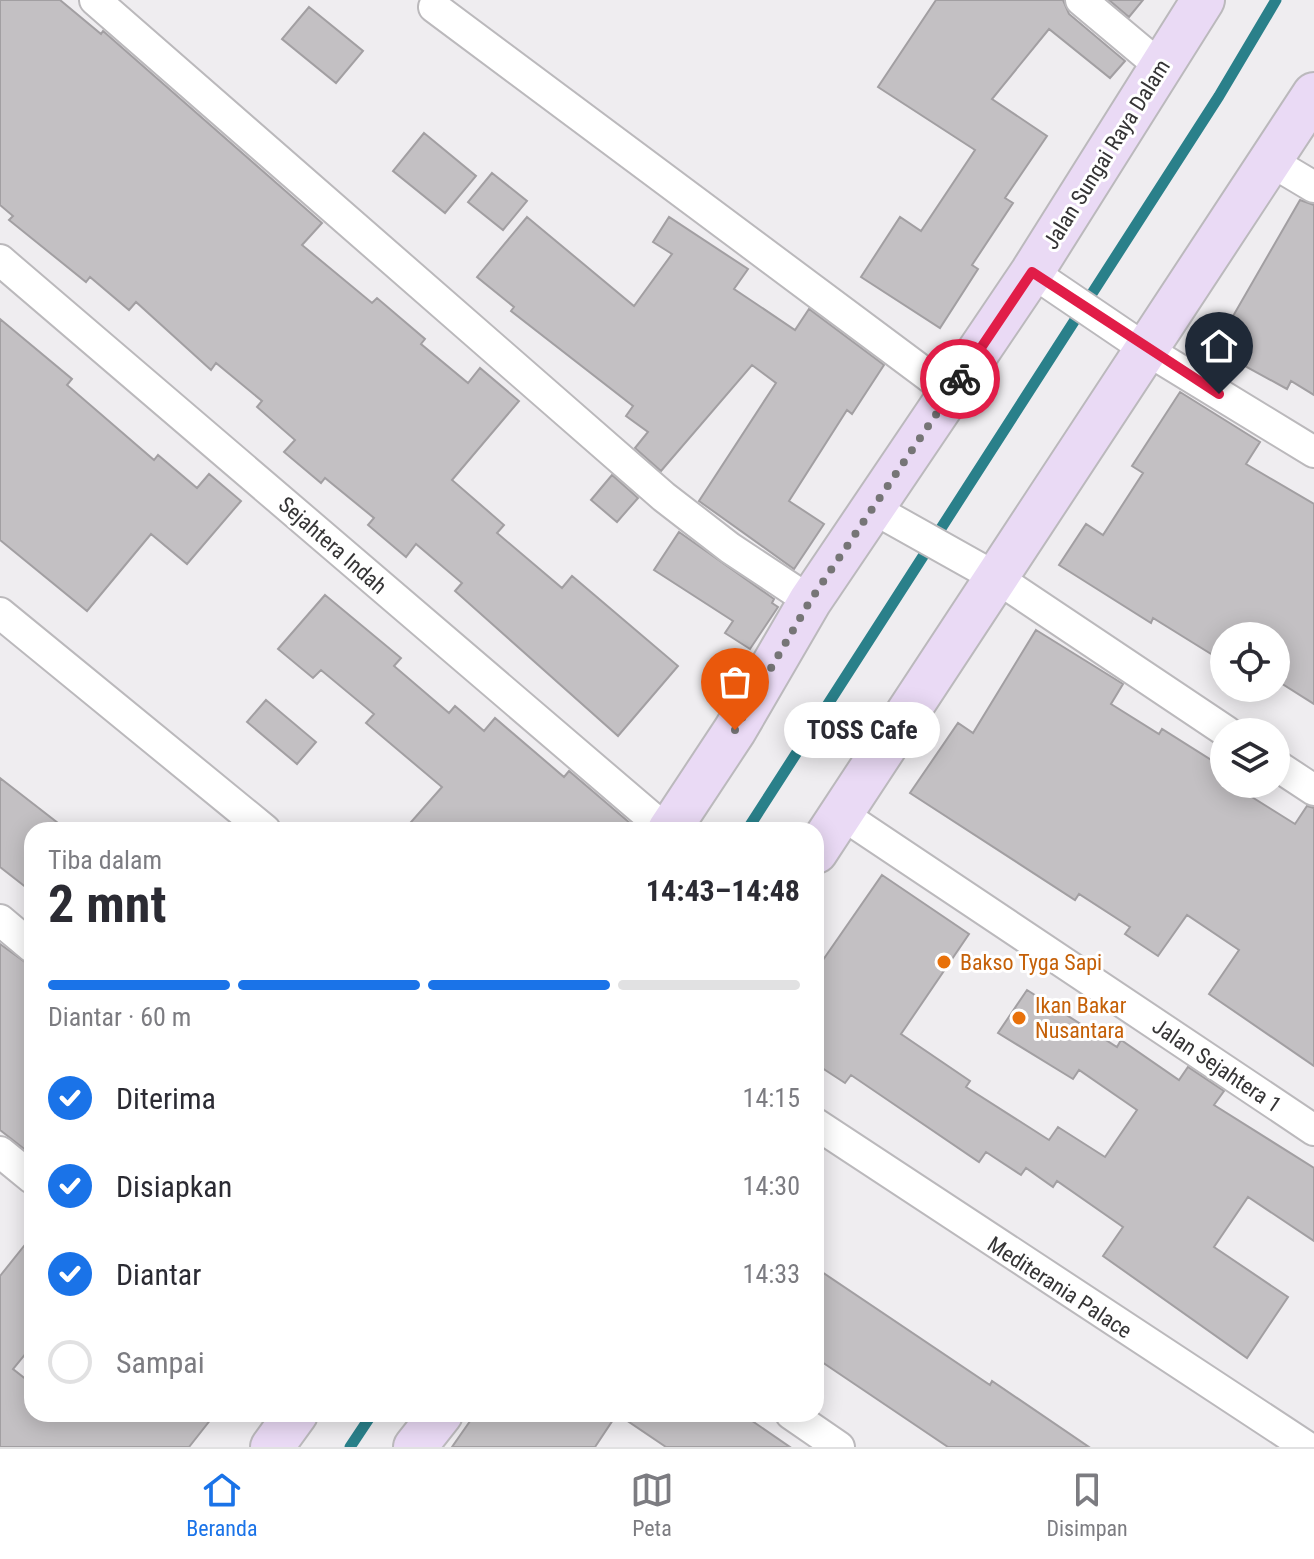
<!DOCTYPE html>
<html lang="id">
<head>
<meta charset="utf-8">
<style>
  body { margin:0; font-family:"Roboto Condensed",sans-serif; background:#f2f2f3; color:#2b2b33; height:100vh; display:flex; flex-direction:column; font-size:30px; white-space:nowrap }
  * { box-sizing:border-box; margin:0 }
  p { font-size:26px; color:#7c7c81 }
  .icon { flex:none; width:44px; height:44px; fill:none; stroke:currentColor; stroke-width:2; stroke-linecap:round; stroke-linejoin:round }
  .map { position:relative; flex:1; overflow:hidden }
  .details { position:absolute; left:24px; top:822px; width:800px; height:600px; display:flex; flex-direction:column; background:#fff; border-radius:24px; box-shadow:0 4px 20px #0003 }
  .details>* { flex:none }
  .controls { position:absolute; left:1210px; top:622px; display:grid; gap:16px }
  .controls a { display:grid; place-items:center; width:80px; height:80px; border-radius:50%; background:#fff; box-shadow:0 4px 20px #0003; font-size:40px }
  .pin { position:absolute; display:grid; place-items:center; width:68px; height:68px; color:#fff; margin:-82px -34px; border-radius:50% 50% 50% 0; rotate:-45deg; box-shadow:0 0 8px #0007 }
  .pin .icon { rotate:45deg }
  .courier { position:absolute; display:grid; place-items:center; width:80px; height:80px; margin:-40px; border:6px solid #e11d48; border-radius:50%; background:#fff; color:#222; box-shadow:0 2px 10px #0007 }
  .bubble { position:absolute; height:56px; border-radius:28px; background:#fff; box-shadow:0 4px 20px #0003; font-size:26px; font-weight:700; line-height:56px; text-align:center }
  .summary em { font-style:normal; font-weight:700 }
  .summary div { display:flex; flex-direction:column-reverse }
  .summary { display:flex; align-items:center; justify-content:space-between; height:136px; padding:0 24px }
  h1 { font-size:52px; font-weight:700; line-height:60px }
  .bar { display:grid; grid-template-columns:repeat(4,1fr); gap:12px 8px; align-content:center; height:96px; padding:0 24px }
  .bar i { height:10px; border-radius:6px; background:#e1e1e2 }
  .bar .on { background:#1a73e8 }
  .bar p { grid-column:span 4 }
  ol { padding:0 24px; list-style:none }
  li { display:flex; align-items:center; gap:24px; height:88px }
  li p { margin-inline-start:auto }
  li .icon { padding:8px; border-radius:50%; background:#1a73e8; color:#fff; stroke-width:4 }
  li:last-child { color:#7c7c81 }
  li i { width:44px; height:44px; border:4px solid #e1e1e2; border-radius:50% }
  .dock { display:flex; justify-content:space-around; align-items:center; height:112px; border-top:2px solid #e1e1e2; background:#fff; font-size:22px; color:#7c7c81 }
  .dock a { display:grid; justify-items:center; gap:4px }
  .dock .on { color:#1a73e8 }
  .map>svg:first-child { display:block }
</style>
</head>
<body>
<div class="map">
<svg width="1314" height="1447" viewBox="0 0 1314 1447">
  <rect width="100%" height="100%" fill="#efedf0"/>
  <g fill="none" stroke-linecap="round" stroke-linejoin="round">
    <!-- stream -->
    <path stroke="#2a808a" stroke-width="11" d="M747,830l472,-734 57,-96
      M350,1447l22,-33"/>
  </g>
  <!-- building -->
  <path fill="#c3c0c3" stroke="#a29fa2" stroke-width="2" d="M0,0h60l41,34 2,-3 219,192 -20,22 70,58 5,-5 48,41 -4,5 47,39 12,-15 39,33 -67,79 52,45 -7,8 65,55 10,-12 106,90 -60,70 -163,-145 7,-8 -46,-39 -10,13 -38,-32 6,-7 -49,-40 -4,5 -37,-31 11,-12 -38,-33 5,-6 -46,-38 -5,7 -75,-68 -7,8 -39,-33 -4,5 -77,-62 4,-4 -13,-11z
    M936,0h127l6,14 56,47 -15,17 -61,-49 -57,70 55,37 -42,62 8,5 -41,62 6,4 -38,59 -79,-51 39,-60 21,14 54,-81 -97,-63z
    M1109,0h34l-14,17z
    M309,7l54,44 -27,32 -54,-44z
    M424,133l52,43 -31,37 -52,-42z
    M492,173l35,28 -24,29 -35,-28z
    M1300,200l14,5v190l-23,-14 -4,8 -73,-40z
    M527,217l107,89 38,-52 -19,-12 16,-25 79,52 -14,20 61,41 14,-21 75,56 -32,49 -5,-4 -58,91 35,23 -30,45 -95,-68 77,-118 -24,-18 -91,106 -26,-23 13,-16 -22,-16 7,-10 -122,-95 3,-4 -37,-30z
    M0,319l72,60 -5,6 87,75 4,-5 39,33 12,-14 32,27 -54,63 -36,-30 -64,77 -87,-71z
    M1180,392l80,50 -14,22 68,40v200l-38,-24v-44h-52v26l-71,-44 -2,5 -92,-58 27,-41 17,11 40,-62 -11,-7z
    M612,475l26,23 -21,24 -26,-22z
    M679,532l95,67 -2,4 6,4 -28,42 -25,-16 8,-12 -79,-51z
    M325,595l76,63 -7,8 55,47 6,-7 29,25 11,-13 69,59 5,-6 69,59h-234l38,-43 -76,-64 8,-9 -53,-44 -8,8 -35,-29z
    M1036,630l87,54 -12,20 48,30 3,-5 62,39v16h7l64,40 12,-18 7,2v258l-105,-72 30,-44 -52,-35 -29,41 -33,-22 5,-7 -51,-33 -4,6 -165,-107 48,-70 15,10z
    M266,700l50,42 -19,22 -50,-42z
    M0,778l67,52h-35v62l-32,-25z
    M882,875l87,59 -68,100 69,47 -4,6 83,53 9,-13 47,30 32,-47 -58,-40 -6,9 -75,-46 29,-43 90,57 4,-7 58,40 9,-13 36,24 -10,14 100,63v73l-66,-44 -34,50 74,50 -41,61 -144,-102 20,-29 -66,-46 -4,6 -27,-19 -5,7 -35,-23 -7,10 -128,-87 -6,8 -29,-19v-94z
    M0,944l32,23v188l-32,-25z
    M32,1236v110l-19,23 19,15v30h183l-26,33h-189v-171z
    M816,1268l174,117 2,-4 97,66h-141l-132,-89z
    M475,1414h267l48,33h-124l-49,-33 -22,33h-143z"/>
  <g fill="none" stroke-linecap="round" stroke-linejoin="round">
    <defs>
      <path id="street" d="M95,0l569,497 66,51 80,53
        M1081,0l80,67
        M434,7l516,385
        M1272,162l42,25
        M0,260l666,570
        M1032,272l115,78 167,102
        M872,508l125,70 230,154
        M0,613l265,217
        M1276,765l38,25
        M840,813l474,317
        M0,920l32,27
        M816,1124l491,323
        M0,1152l32,26
        M791,1414l48,33"/>
      <path id="secondary" d="M669,830l66,-100 75,-129 222,-329 171,-272
        M816,852l498,-758
        M272,1447l24,-33
        M415,1447l26,-33"/>
    </defs>
    <!-- street casing -->
    <use href="#street" stroke="#bbb9bc" stroke-width="34"/>
    <!-- secondary casing -->
    <use href="#secondary" stroke="#bbb9bc" stroke-width="46"/>
    <!-- street -->
    <use href="#street" stroke="#fff" stroke-width="30"/>
    <!-- secondary -->
    <use href="#secondary" stroke="#eadaf5" stroke-width="42"/>
  </g>
  <g fill="none" stroke-linecap="round" stroke-linejoin="round">
    <!-- done -->
    <path stroke="#767576" stroke-width="8" stroke-dasharray="0 14.4" d="M735,730l75,-129 150,-222"/>
    <!-- route -->
    <path stroke="#e11d48" stroke-width="10" d="M960,379l72,-107 187,122"/>
  </g>
  <!-- markers -->
  <g fill="#e8710a" stroke="#fff" stroke-width="3">
    <circle cx="944" cy="962" r="8"/>
    <circle cx="1019" cy="1018" r="8"/>
  </g>
  <g text-anchor="middle" stroke-width="6" stroke-linejoin="round" paint-order="stroke">
    <!-- street labels -->
    <g font-size="22" fill="#353435" stroke="#fff">
      <text transform="translate(1106 154) rotate(-58)" y="8">Jalan Sungai Raya Dalam</text>
      <text transform="translate(333 545) rotate(41)" y="8">Sejahtera Indah</text>
      <text transform="translate(1217 1065) rotate(34)" y="8">Jalan Sejahtera 1</text>
      <text transform="translate(1060 1287) rotate(33)" y="8">Mediterania Palace</text>
    </g>
    <!-- food labels -->
    <g font-size="22" fill="#c56008" stroke="#fff" text-anchor="start">
      <text x="960" y="970">Bakso Tyga Sapi</text>
      <text x="1035" y="1013">Ikan Bakar<tspan x="1035" dy="25">Nusantara</tspan></text>
    </g>
  </g>
</svg>
<div class="controls">
<a><svg class="icon" aria-label="locate" viewBox="0 0 24 24"><circle cx="12" cy="12" r="6"/><path d="M12 2v4M12 18v4M2 12h4M18 12h4"/></svg></a>
<a><svg class="icon" aria-label="layers" viewBox="0 0 24 24"><path d="M12 4l9 5-9 5-9-5zM3 14l9 5 9-5"/></svg></a>
</div>
<div class="pin" style="left:735px;top:730px;background:#ea580c"><svg class="icon" aria-label="bag" viewBox="0 0 24 24"><path d="M5 8h14l-1 12H6zM9 8a3 3 0 0 1 6 0"/></svg></div>
<div class="pin" style="left:1219px;top:394px;background:#1f2937"><svg class="icon" aria-label="home" viewBox="0 0 24 24"><path d="M3 11l9-7 9 7M6 9v11h12V9"/></svg></div>
<div class="courier" style="left:960px;top:379px"><svg class="icon" aria-label="bike" viewBox="0 0 24 24"><circle cx="6" cy="16" r="4"/><circle cx="18" cy="16" r="4"/><path d="M6 16l4-8h5l3 8M10 8l3 8H6M13 5h3"/></svg></div>
<div class="bubble" style="left:784px;top:702px;width:156px">TOSS Cafe</div>
<section class="details">
<div class="summary"><div><h1>2 mnt</h1><p>Tiba dalam</p></div><em>14:43–14:48</em></div>
<div class="bar"><i class="on"></i><i class="on"></i><i class="on"></i><i></i><p>Diantar · 60 m</p></div>
<ol>
<li><svg class="icon" aria-label="check" viewBox="0 0 24 24"><path d="M5 12l5 5 9-10"/></svg>Diterima<p>14:15</p></li>
<li><svg class="icon" aria-label="check" viewBox="0 0 24 24"><path d="M5 12l5 5 9-10"/></svg>Disiapkan<p>14:30</p></li>
<li><svg class="icon" aria-label="check" viewBox="0 0 24 24"><path d="M5 12l5 5 9-10"/></svg>Diantar<p>14:33</p></li>
<li><i></i>Sampai</li>
</ol>
</section>
</div>
<nav class="dock">
<a class="on"><svg class="icon" aria-label="home" viewBox="0 0 24 24"><path d="M3 11l9-7 9 7M6 9v11h12V9"/></svg>Beranda</a>
<a><svg class="icon" aria-label="map" viewBox="0 0 24 24"><path d="M3 6l6-2 6 2 6-2v14l-6 2-6-2-6 2zM9 4v14M15 6v14"/></svg>Peta</a>
<a><svg class="icon" aria-label="saved" viewBox="0 0 24 24"><path d="M7 4h10v16l-5-4-5 4z"/></svg>Disimpan</a>
</nav>
</body>
</html>
